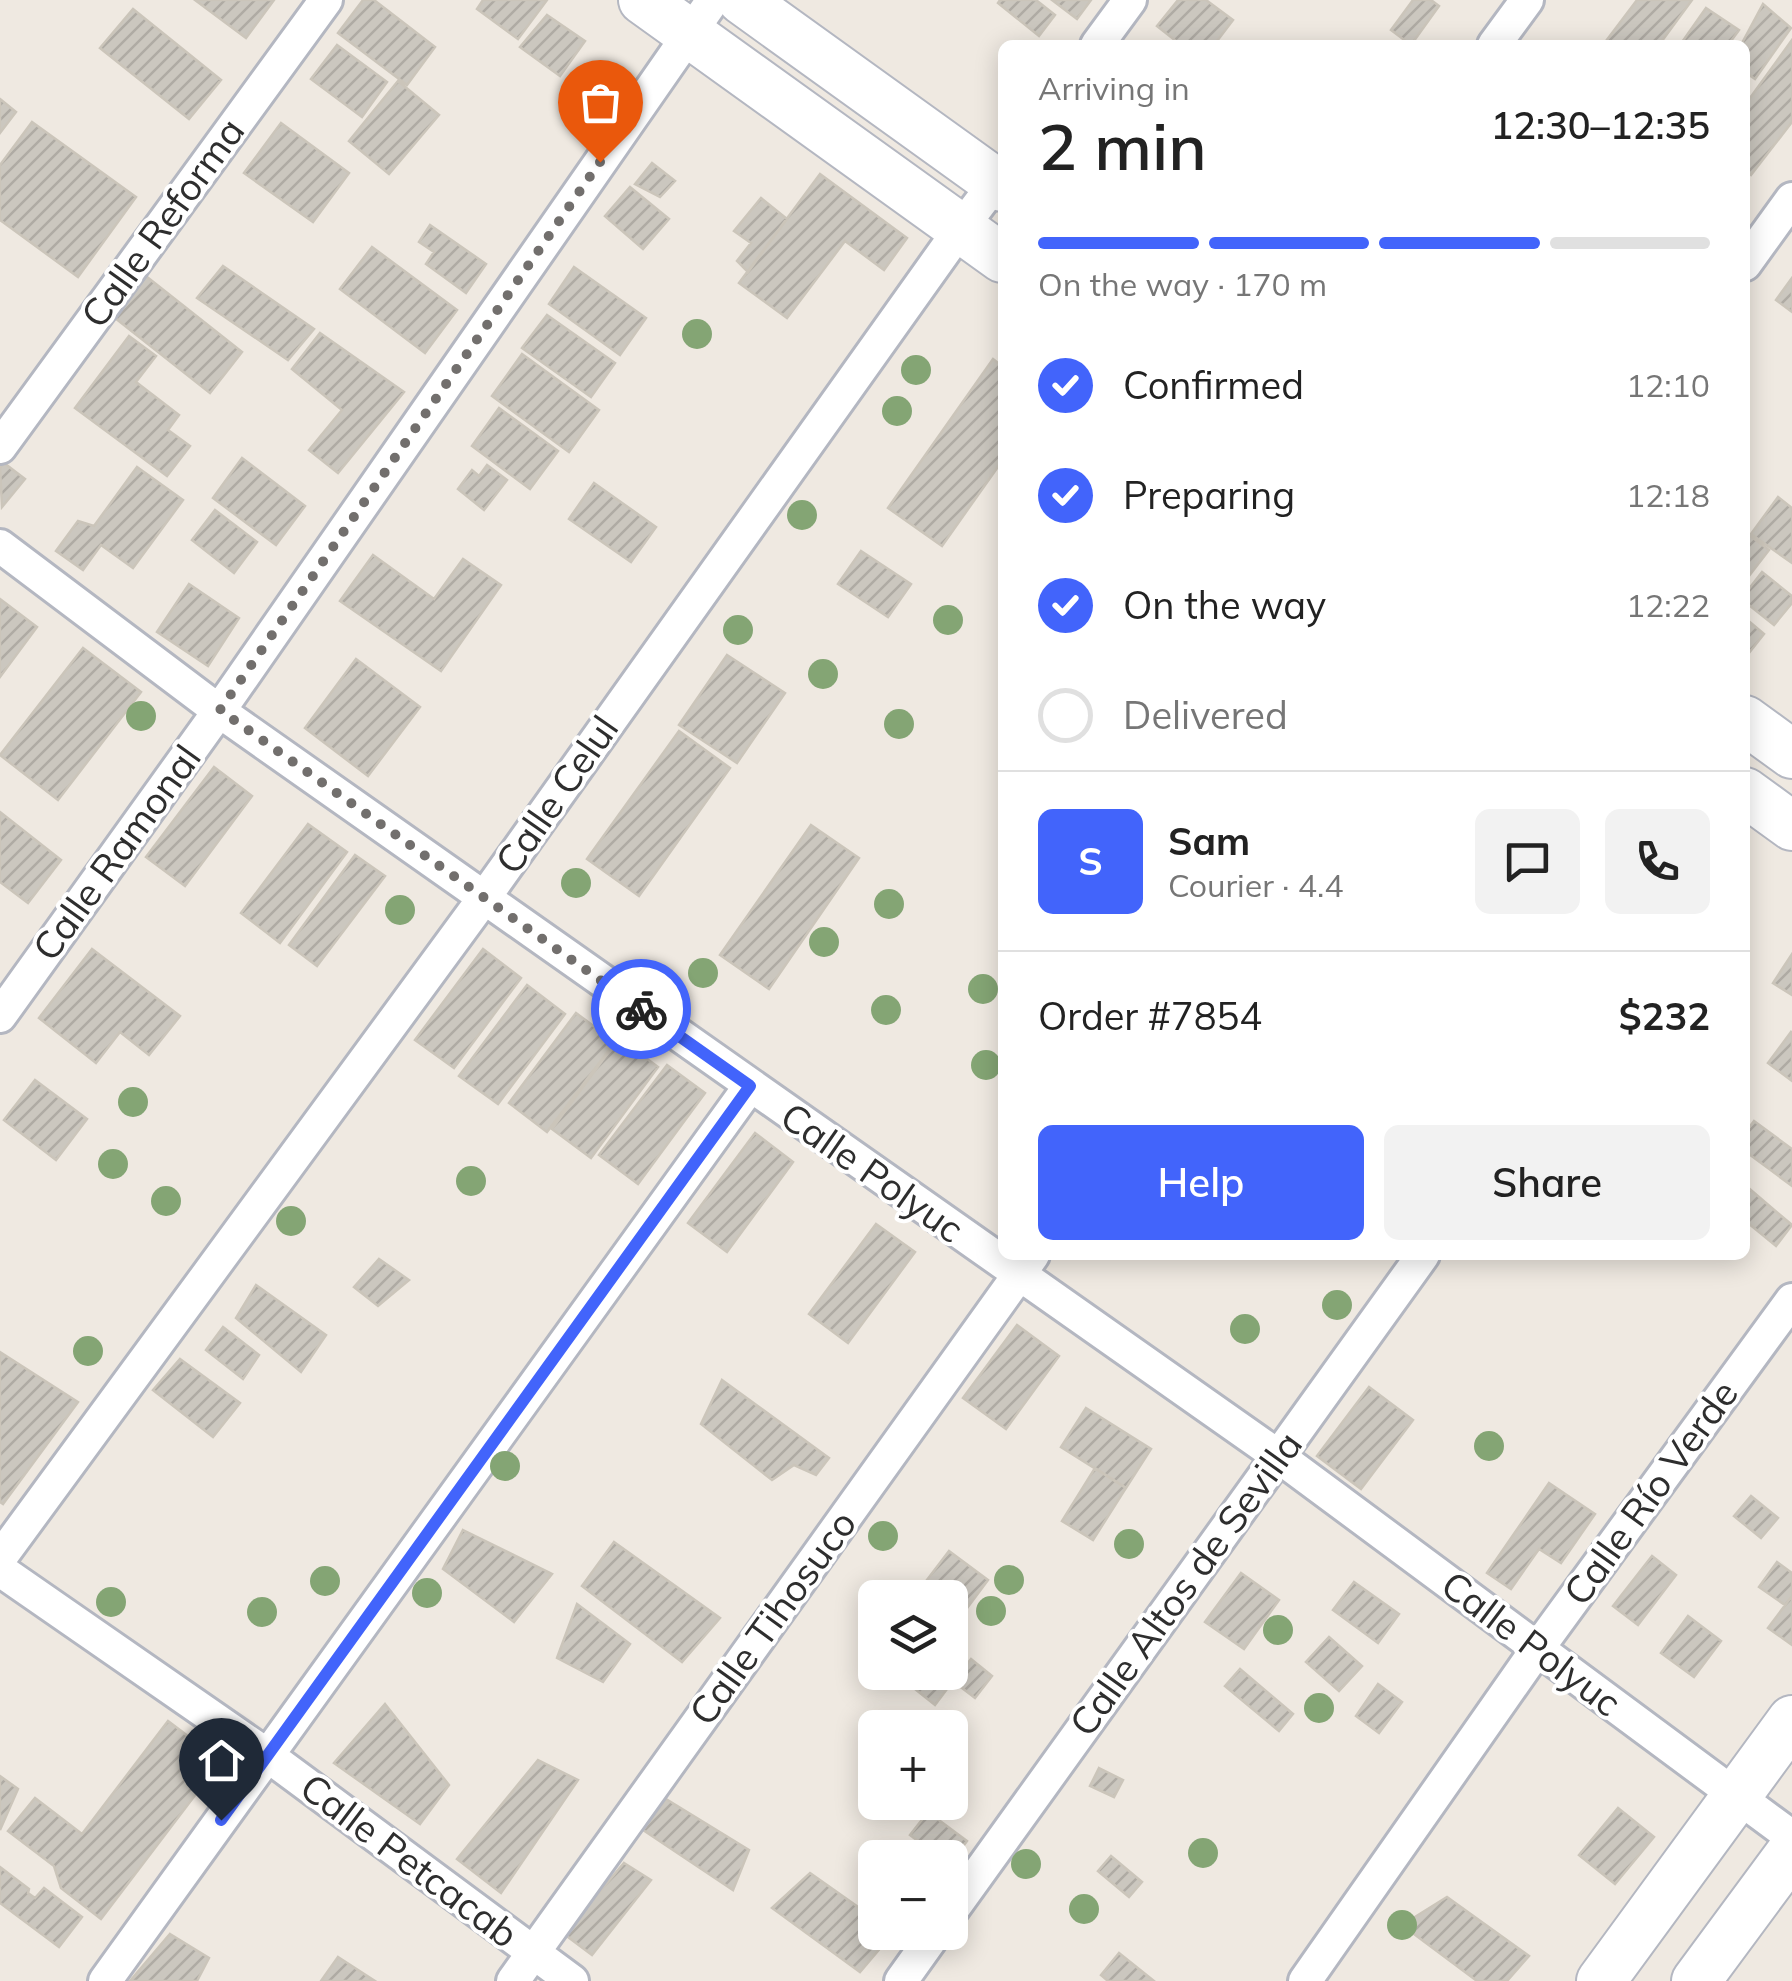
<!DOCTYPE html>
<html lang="en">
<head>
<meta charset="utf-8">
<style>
  body { margin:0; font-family:Mulish,sans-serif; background:#f2f2f2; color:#222; height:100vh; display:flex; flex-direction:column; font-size:38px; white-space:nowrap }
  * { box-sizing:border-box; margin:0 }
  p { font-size:32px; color:#767676 }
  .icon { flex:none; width:55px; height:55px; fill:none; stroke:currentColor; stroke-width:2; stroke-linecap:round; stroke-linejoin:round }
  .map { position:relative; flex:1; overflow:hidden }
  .details { position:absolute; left:998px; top:40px; width:752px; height:1220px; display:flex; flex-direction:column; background:#fff; border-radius:15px; box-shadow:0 5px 25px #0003 }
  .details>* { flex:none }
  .controls { position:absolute; left:858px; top:1580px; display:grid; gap:20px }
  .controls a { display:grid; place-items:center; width:110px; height:110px; border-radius:15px; background:#fff; box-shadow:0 5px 25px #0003; font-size:50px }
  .pin { position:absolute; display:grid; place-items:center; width:85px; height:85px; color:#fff; margin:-102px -42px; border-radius:50% 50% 50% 0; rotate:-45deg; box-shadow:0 0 10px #0007 }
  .pin .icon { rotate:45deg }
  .courier { position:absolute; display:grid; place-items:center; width:100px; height:100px; margin:-50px; border:8px solid #4264fb; border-radius:50%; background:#fff; color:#222; box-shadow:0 2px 12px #0007 }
  .overview em { font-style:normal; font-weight:600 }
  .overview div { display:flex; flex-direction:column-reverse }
  .overview { display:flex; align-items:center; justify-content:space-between; height:170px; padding:0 40px }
  h1 { font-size:65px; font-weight:600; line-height:75px }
  .bar { display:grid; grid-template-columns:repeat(4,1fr); gap:15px 10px; align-content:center; height:120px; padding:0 40px }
  .bar i { height:12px; border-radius:8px; background:#e0e0e0 }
  .bar .selected { background:#4264fb }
  .bar p { grid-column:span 4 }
  .line { display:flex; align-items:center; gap:25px; padding:0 40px; border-top:2px solid #e0e0e0 }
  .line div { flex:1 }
  .round { display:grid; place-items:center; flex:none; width:105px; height:105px; border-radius:15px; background:#f2f2f2 }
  ol { padding:0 40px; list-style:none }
  li { display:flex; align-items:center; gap:30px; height:110px }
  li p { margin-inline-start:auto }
  li .icon { padding:10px; border-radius:50%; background:#4264fb; color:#fff; stroke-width:4 }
  li:last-child { color:#767676 }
  li i { width:55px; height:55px; border:5px solid #e0e0e0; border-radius:50% }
  .cta { display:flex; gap:20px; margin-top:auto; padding:20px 40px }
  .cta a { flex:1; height:115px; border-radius:15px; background:#4264fb; color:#fff; font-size:40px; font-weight:600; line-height:115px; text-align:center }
  .cta a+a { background:#f2f2f2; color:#222 }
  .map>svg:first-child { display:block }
</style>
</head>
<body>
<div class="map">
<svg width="1792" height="1981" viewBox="0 0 1792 1981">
  <defs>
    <pattern id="building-hatch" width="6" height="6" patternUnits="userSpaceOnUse" patternTransform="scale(2.5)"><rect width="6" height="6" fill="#cbc7bf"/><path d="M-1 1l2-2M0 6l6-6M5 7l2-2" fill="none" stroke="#afaba4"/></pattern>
  </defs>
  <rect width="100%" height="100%" fill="#efe9e1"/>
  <!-- building -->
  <path fill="url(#building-hatch)" stroke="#cbc5ba" stroke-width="2.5" d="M195,0h79l-28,38z
    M363,0h11l61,47 -28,38 -69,-52z
    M483,0h64l-29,39 -41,-30z
    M1000,0h36l19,15 -16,21 -41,-33z
    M1052,0h39l-14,19z
    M1178,0h28l27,20 -19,25h-33l-24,-19z
    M1413,0h18l8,6 -28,39 -20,-15z
    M1637,0h55l-33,45h-56z
    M1763,4l28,24 -36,51 -10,-7v-27h-4z
    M1706,8l33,22 -11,15h-48z
    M133,9l88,71 -32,39 -89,-71z
    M547,15l38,26 -25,35 -40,-29z
    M1792,40v82l-41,53 -6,-5v-65z
    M337,45l50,37 -25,35 -51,-38z
    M398,81l41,34 -50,59 -40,-33z
    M0,99l16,13 -16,21z
    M32,122l104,75 -58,80 -78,-57v-55z
    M281,123l68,50 -36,49 -69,-49z
    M652,163l23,18 -15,16 -25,-13z
    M820,174l87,64 -23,32 -39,-29 -58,77 -48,-35z
    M630,187l39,32 -26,30 -38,-33z
    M761,198l26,21 -39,53 -11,-11 14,-18 -17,-12z
    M430,225l56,39 -20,29 -40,-29 8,-12 -15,-10z
    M372,247l85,63 -32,43 -85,-64z
    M223,266l91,63 -26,31 -91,-62z
    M574,267l72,51 -26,37 -71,-51z
    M142,273l100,79 -32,41 -100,-79z
    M1792,278v34l-16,-12z
    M547,315l68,48 -24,34 -69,-49z
    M320,333l84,59 -66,81 -29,-23 33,-40 -50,-41z
    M129,336l27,20 -20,26 43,33 -11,15 22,16 -23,30 -92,-68z
    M522,354l77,56 -30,42 -77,-56z
    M993,359l9,7v95l-60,85 -54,-38z
    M499,408l59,43 -28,38 -58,-43z
    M242,458l63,48 -29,39 -63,-47z
    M4,463l21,16 -23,28 -2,-39z
    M487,465l20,15 -23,30 -26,-21 14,-19 7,6z
    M137,467l46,33 -50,68 -32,-23 -18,25 -27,-19 22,-30 16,5z
    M594,483l62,44 -25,35 -62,-43z
    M1778,497l14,11v55l-41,-29z
    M215,510l42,32 -23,31 -42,-33z
    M1745,532l24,18 -24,31z
    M861,551l50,33 -23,33 -50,-33z
    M373,555l61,44 29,-40 38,26 -60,86 -101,-70z
    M1762,572l30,24v7l-18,22 -29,-23v-8z
    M189,584l50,34 -31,48 -51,-34z
    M0,599l37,28 -37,50z
    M1745,618l19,16 -19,24z
    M83,648l58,44 -83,108 -58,-45z
    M727,655l58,38 -48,70 -58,-38z
    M356,659l64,48 -52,69 -63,-48z
    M679,731l51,37 -91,128 -52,-37z
    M214,767l38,29 -67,90 -39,-29z
    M0,812l61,48 -33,43 -28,-21z
    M308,824l39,28 -67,91 -39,-30z
    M811,825l48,33 -90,131 -49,-34z
    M355,855l30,21 -68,90 -28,-21z
    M92,949l88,67 -31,39 -29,-23 -24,31 -57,-45z
    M483,949l38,29 -67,90 -39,-28z
    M1792,954v41l-19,-12z
    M527,985l38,29 -67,90 -39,-28z
    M576,1013l39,29 -68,90 -38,-29z
    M1791,1032l1,1v48l-24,-18z
    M619,1038l39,29 -67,91 -39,-29z
    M667,1065l38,28 -67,91 -39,-29z
    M35,1080l52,39 -31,41 -52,-40z
    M1754,1121l38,28v37l-47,-35v-18z
    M755,1133l38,29 -66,90 -39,-29z
    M1745,1185l47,40 -16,21 -28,-23 -3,4z
    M876,1224l39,28 -67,91 -39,-29z
    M379,1259l30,21 -31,26 -24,-19z
    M256,1285l70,50 -25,37 -65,-54z
    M1017,1325l42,31 -53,73 -43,-31z
    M223,1327l36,28 -16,24 -37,-29z
    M0,1352l78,50 -75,102 -3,-2z
    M180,1359l60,44 -27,34 -60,-47z
    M722,1380l107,78 -13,17 -22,-10 -22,15 -71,-56z
    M1369,1387l44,33 -52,69 -44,-33z
    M1086,1408l65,41 -25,39 -65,-41z
    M1095,1468l31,20 -33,52 -31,-19z
    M1549,1483l46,31 -34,49 -22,-14 -28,40 -24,-16z
    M1751,1496l27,22 -17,20 -27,-22z
    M463,1530l89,44 -38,48 -71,-53z
    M614,1542l106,76 -38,44 -100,-76z
    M949,1551l39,29 -32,43 -6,-5v-20h-27l-6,-5z
    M1652,1556l24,19 -38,50 -25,-19z
    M1777,1562l15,11v23l-7,9 -26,-18z
    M1241,1573l38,27 -35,49 -39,-27z
    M1354,1582l45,32 -21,29 -45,-33z
    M1792,1596v49l-24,-17z
    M577,1604l53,40 -27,38 -46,-24z
    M1688,1616l33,25 -27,36 -33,-24z
    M1329,1637l33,29 -23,25 -33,-29z
    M971,1659l21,17 -17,22 -22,-17z
    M1240,1669l53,45 -14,17 -54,-45z
    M920,1672h21l12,9 -18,24 -25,-20z
    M1378,1684l24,18 -23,31 -23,-17z
    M385,1704l64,81 -29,39 -86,-61z
    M168,1721l53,40 -120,158 -40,-31 -7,-22 -46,-35 27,-33 47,36z
    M538,1760l40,20 -77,113 -44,-34z
    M1099,1768l24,12 -9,17 -24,-11z
    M0,1776l18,13 -18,41z
    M666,1799l83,51 -16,40 -90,-60z
    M1618,1808l36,29 -39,47 -36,-29z
    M928,1812l39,29 -17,23v-6h-10l-30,-23z
    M1111,1856l31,26 -13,15 -31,-26z
    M624,1863l27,17 -59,75 -28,-21z
    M0,1867l29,22 -1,4 7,5 9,-10 38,29 -23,30 -59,-44z
    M810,1873l65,46v13h19l-34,40 -88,-64z
    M1447,1897l82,59 -22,25h-30l-75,-56z
    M170,1934l39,24 -12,23h-67z
    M1119,1953l35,28h-46l-7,-6z
    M338,1957l37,24h-54z"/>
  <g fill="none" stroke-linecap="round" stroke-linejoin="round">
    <defs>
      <path id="street" d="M1097,45l33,-45
        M1494,45l33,-45
        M1745,264l47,-65
        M0,447l326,-447
        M0,546l219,165 1059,745 514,381
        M0,1016l219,-305 494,-711
        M0,1558l484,-660 477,-670 41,-54
        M0,1570l267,185 305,226
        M950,1913l473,-658
        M105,1981l645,-895
        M513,1981l520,-726
        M901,1981l35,-49
        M1305,1981l233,-333 254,-348"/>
      <path id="secondary" d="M643,0l359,258
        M742,0l260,187
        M1745,720l47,34
        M1745,792l47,34
        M1601,1981l191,-261
        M1696,1981l96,-130"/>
    </defs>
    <!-- street casing -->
    <use href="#street" stroke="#b4b7c1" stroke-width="38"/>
    <!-- secondary casing -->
    <use href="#secondary" stroke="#b4b7c1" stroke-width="52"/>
    <!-- street -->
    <use href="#street" stroke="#fff" stroke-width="32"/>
    <!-- secondary -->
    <use href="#secondary" stroke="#fff" stroke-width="48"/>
  </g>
  <!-- trees -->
  <g fill="#84a574">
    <circle cx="697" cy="334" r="15"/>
    <circle cx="916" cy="370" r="15"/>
    <circle cx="897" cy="411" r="15"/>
    <circle cx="802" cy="515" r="15"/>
    <circle cx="948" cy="620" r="15"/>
    <circle cx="738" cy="630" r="15"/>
    <circle cx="823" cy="674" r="15"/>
    <circle cx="141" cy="716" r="15"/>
    <circle cx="899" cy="724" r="15"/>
    <circle cx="576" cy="883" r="15"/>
    <circle cx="889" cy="904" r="15"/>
    <circle cx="400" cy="910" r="15"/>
    <circle cx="824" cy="942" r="15"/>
    <circle cx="703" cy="973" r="15"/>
    <circle cx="983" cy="989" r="15"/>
    <circle cx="886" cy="1010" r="15"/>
    <circle cx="986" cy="1065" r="15"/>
    <circle cx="133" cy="1102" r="15"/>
    <circle cx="113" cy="1164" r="15"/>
    <circle cx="471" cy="1181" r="15"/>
    <circle cx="166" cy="1201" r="15"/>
    <circle cx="291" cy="1221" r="15"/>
    <circle cx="1337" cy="1305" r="15"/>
    <circle cx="1245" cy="1329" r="15"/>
    <circle cx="88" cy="1351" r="15"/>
    <circle cx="1489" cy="1446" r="15"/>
    <circle cx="505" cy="1466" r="15"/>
    <circle cx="883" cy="1536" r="15"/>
    <circle cx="1129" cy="1544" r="15"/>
    <circle cx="1009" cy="1580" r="15"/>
    <circle cx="325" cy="1581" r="15"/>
    <circle cx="427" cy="1593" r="15"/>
    <circle cx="111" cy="1602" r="15"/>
    <circle cx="991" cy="1611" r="15"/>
    <circle cx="262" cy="1612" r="15"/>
    <circle cx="1278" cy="1630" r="15"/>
    <circle cx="1319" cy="1708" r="15"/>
    <circle cx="1203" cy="1853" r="15"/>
    <circle cx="1026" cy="1864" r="15"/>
    <circle cx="1084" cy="1909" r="15"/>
    <circle cx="1402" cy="1925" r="15"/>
  </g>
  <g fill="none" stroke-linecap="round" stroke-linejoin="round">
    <!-- done -->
    <path stroke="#726f6d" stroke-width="10" stroke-dasharray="0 18" d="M600,162l-380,548 421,299"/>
    <!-- route -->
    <path stroke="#4264fb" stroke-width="12" d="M221,1820l529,-734 -109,-77"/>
  </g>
  <g text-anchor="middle" stroke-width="8" stroke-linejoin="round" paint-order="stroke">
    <!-- street labels -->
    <g font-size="38" fill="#2e2e2e" stroke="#fff">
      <text transform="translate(163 223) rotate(-54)" y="13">Calle Reforma</text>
      <text transform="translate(557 795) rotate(-55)" y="13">Calle Celul</text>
      <text transform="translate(117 853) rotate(-54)" y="13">Calle Ramonal</text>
      <text transform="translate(872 1173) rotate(35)" y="13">Calle Polyuc</text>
      <text transform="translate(1651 1493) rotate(-54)" y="13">Calle Río Verde</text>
      <text transform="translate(1186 1584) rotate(-54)" y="13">Calle Altos de Sevilla</text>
      <text transform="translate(773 1618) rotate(-54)" y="13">Calle Tihosuco</text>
      <text transform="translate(1531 1644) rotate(37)" y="13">Calle Polyuc</text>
      <text transform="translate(409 1861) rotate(37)" y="13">Calle Petcacab</text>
    </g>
  </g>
</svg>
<div class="controls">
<a><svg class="icon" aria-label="layers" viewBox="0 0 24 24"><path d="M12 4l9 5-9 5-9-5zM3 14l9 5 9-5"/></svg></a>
<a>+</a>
<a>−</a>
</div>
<div class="pin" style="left:600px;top:162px;background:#ea580c"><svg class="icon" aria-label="bag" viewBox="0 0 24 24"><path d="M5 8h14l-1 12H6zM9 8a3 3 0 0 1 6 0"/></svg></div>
<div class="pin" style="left:221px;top:1820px;background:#1f2937"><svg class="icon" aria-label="home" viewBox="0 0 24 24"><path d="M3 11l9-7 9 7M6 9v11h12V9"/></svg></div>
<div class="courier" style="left:641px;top:1009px"><svg class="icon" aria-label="bike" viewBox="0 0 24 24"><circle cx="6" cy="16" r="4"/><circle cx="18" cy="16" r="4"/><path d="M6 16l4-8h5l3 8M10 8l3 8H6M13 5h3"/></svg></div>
<section class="details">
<div class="overview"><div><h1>2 min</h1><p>Arriving in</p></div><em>12:30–12:35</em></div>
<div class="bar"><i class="selected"></i><i class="selected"></i><i class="selected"></i><i></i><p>On the way · 170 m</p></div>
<ol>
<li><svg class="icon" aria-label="check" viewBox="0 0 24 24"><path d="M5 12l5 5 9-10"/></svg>Confirmed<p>12:10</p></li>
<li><svg class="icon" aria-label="check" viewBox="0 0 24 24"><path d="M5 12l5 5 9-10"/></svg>Preparing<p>12:18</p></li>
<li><svg class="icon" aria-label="check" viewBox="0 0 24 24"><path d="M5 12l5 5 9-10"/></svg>On the way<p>12:22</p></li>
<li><i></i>Delivered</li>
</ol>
<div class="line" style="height:180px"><b class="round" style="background:#4264fb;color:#fff">S</b><div><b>Sam</b><p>Courier · 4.4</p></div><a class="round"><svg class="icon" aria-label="chat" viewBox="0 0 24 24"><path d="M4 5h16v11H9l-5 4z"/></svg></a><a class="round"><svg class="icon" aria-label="phone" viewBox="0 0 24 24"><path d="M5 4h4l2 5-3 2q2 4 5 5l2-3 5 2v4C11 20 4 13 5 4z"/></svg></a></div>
<div class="line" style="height:130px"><div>Order #7854</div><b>$232</b></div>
<div class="cta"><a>Help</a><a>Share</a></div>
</section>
</div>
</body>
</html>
